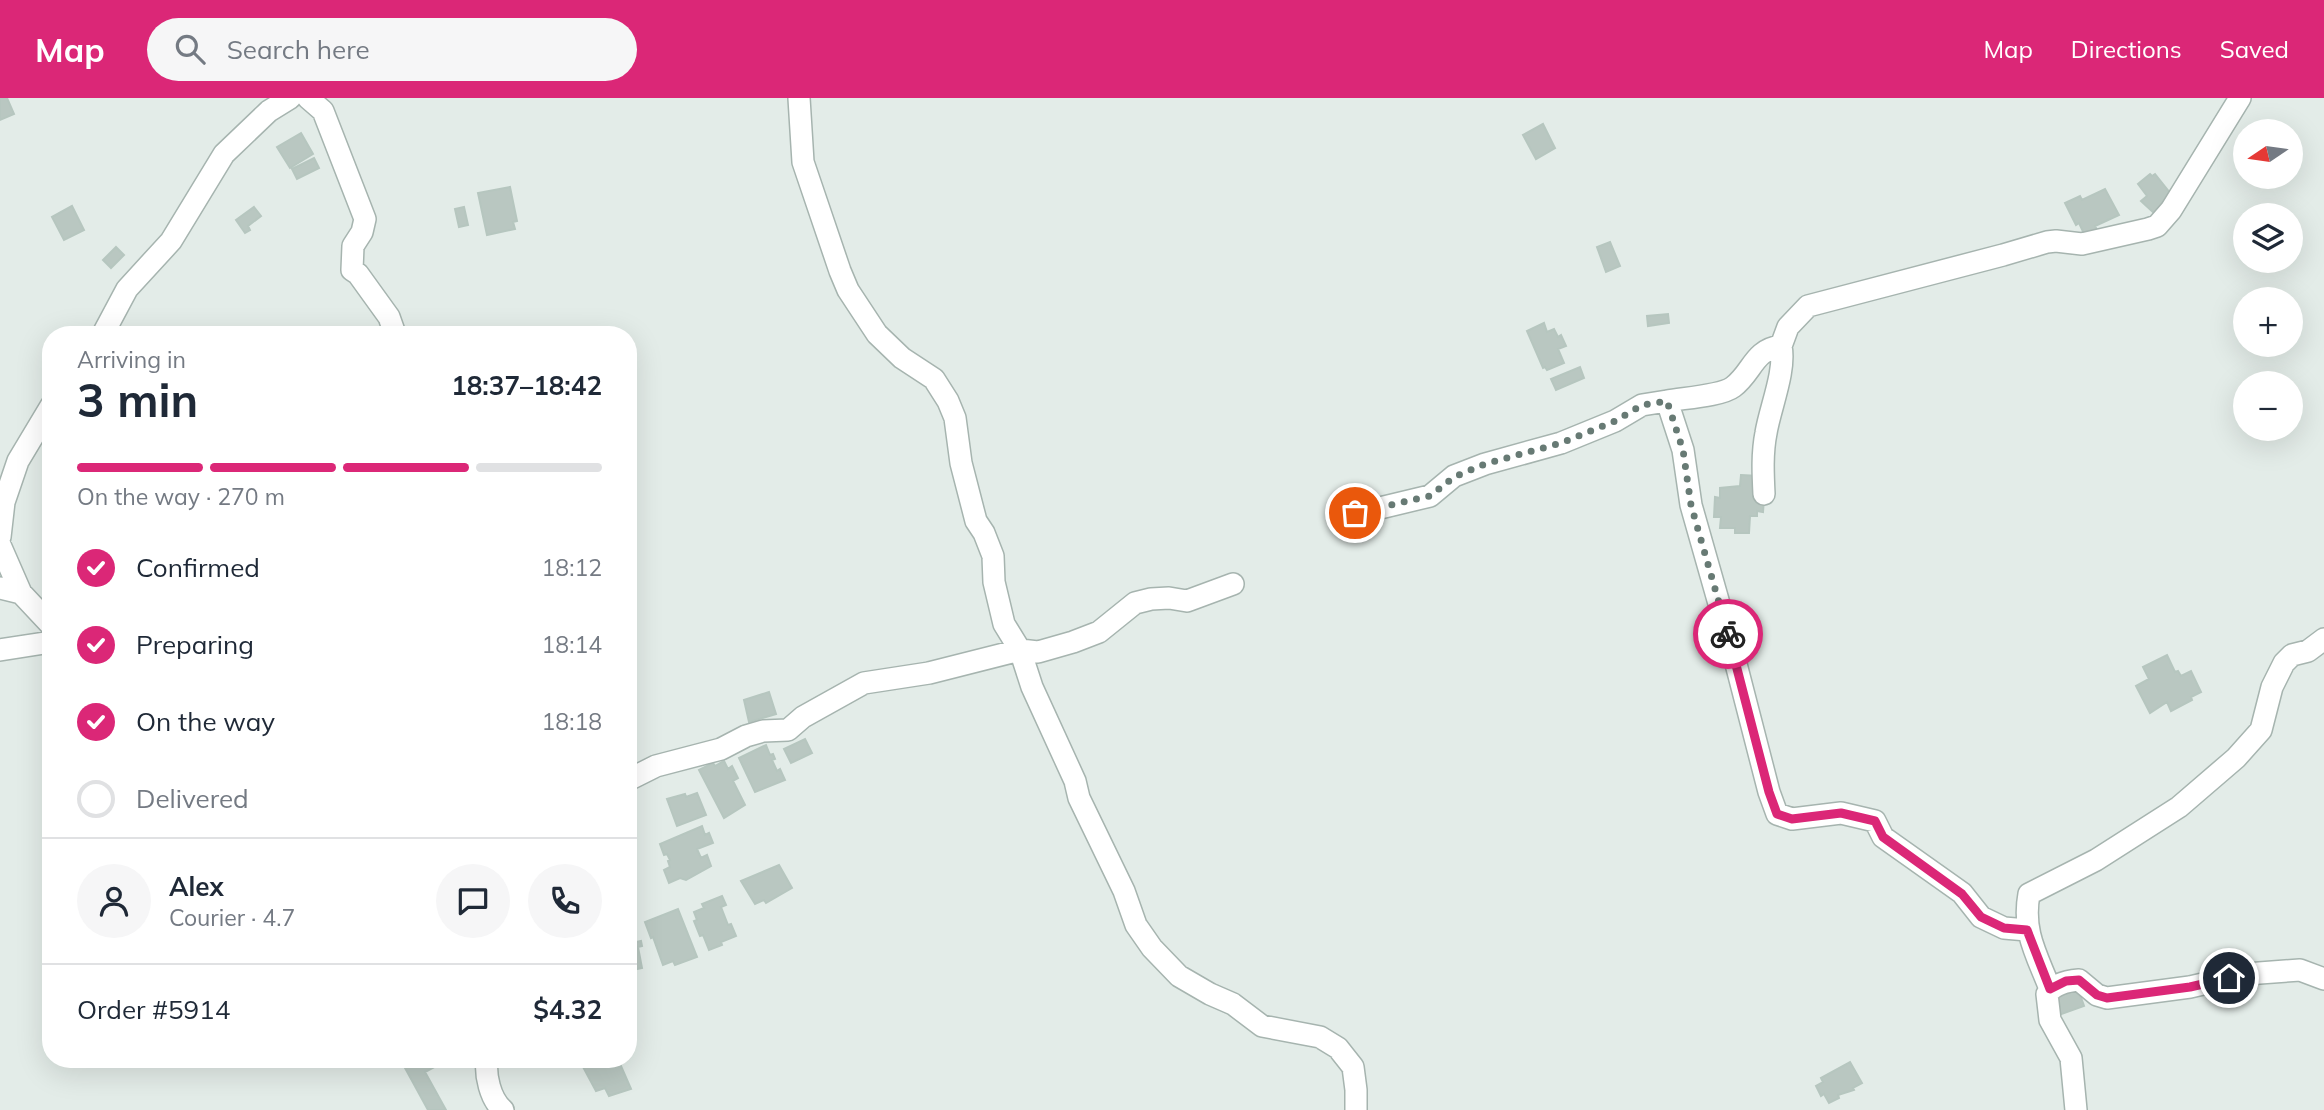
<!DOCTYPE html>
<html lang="en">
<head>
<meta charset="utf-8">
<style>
  body { margin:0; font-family:Mulish,sans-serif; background:#f6f6f7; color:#1f2937; height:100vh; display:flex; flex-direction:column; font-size:26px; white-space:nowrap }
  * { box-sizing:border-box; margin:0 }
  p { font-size:23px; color:#747a83 }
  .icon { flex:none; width:38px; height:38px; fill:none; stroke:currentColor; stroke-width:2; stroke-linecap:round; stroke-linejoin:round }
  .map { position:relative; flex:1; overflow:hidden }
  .panel { position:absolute; left:42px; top:228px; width:595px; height:742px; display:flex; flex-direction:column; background:#fff; border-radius:28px; box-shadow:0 7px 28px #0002 }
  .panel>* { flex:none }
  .needle { width:46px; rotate:257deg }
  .fabs { position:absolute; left:2233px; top:21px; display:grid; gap:14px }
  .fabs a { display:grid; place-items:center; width:70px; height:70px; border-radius:50%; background:#fff; box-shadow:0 7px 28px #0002; font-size:35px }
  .pin { position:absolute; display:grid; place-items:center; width:60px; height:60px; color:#fff; margin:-30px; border:4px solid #fff; border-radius:50%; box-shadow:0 2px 7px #0007 }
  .courier { position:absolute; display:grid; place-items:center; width:70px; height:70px; margin:-35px; border:5px solid #db2777; border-radius:50%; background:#fff; color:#222; box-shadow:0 2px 9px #0007 }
  .head em { font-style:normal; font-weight:700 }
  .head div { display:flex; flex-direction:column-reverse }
  .head { display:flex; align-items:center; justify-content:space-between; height:119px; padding:0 35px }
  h1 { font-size:46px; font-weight:700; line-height:52px }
  .bar { display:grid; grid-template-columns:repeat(4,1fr); gap:10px 7px; align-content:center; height:84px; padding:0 35px }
  .bar i { height:9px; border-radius:5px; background:#e0e1e3 }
  .bar .current { background:#db2777 }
  .bar p { grid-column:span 4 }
  .line { display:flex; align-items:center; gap:18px; padding:0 35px; border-top:2px solid #e0e1e3 }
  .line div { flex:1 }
  .round { display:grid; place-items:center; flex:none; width:74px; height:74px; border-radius:37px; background:#f6f6f7 }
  ol { padding:0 35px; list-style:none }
  li { display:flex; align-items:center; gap:21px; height:77px }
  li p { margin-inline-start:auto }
  li .icon { padding:7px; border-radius:50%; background:#db2777; color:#fff; stroke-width:4 }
  li:last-child { color:#747a83 }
  li i { width:38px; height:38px; border:4px solid #e0e1e3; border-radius:50% }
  header { display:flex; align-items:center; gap:42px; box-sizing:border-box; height:98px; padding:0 35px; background:#db2777; color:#fff }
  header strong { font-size:33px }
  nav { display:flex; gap:38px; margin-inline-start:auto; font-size:24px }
  .search { width:490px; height:63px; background:#f6f6f7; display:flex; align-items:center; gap:18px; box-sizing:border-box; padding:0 24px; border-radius:38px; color:#747a83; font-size:26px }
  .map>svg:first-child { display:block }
</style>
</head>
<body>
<header>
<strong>Map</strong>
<div class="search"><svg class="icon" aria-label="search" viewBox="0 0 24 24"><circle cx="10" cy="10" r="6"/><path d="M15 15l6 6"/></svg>Search here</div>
<nav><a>Map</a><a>Directions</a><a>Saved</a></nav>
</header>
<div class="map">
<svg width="2324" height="1012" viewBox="0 0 2324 1012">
  <rect width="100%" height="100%" fill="#e3ece8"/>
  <!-- building -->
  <path fill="#b9c7c1" stroke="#b6c6bf" stroke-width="2" d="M0,0h7l7,16 -14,6z
    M1543,26l12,24 -19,11 -13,-24z
    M301,35l12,21 -23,14 -13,-21z
    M314,60l5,10 -22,11 -5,-10z
    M2150,76l2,2 3,-2 19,24 -18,17 -15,-14 6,-5 -9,-12z
    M510,89l7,34 -4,1 2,7 -28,6 -9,-42z
    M2105,91l14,26 -24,11 4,8 -12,6 -8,-17 -3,2 -11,-22 15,-7 2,4z
    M72,108l12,24 -20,10 -12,-23z
    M254,109l7,9 -13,10 2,4 -5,3 -9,-13z
    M464,109l4,18 -9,2 -4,-18z
    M1610,144l10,24 -14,6 -9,-25z
    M116,149l8,8 -13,13 -8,-8z
    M1668,216l1,9 -21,3 -1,-10z
    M1544,225l3,9 7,-3 4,8 3,-2 5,11 -8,3 6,14 -17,7 -2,-3 -2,1 -16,-37z
    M1580,269l4,11 -28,12 -5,-11z
    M1741,377l18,1 5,23 -1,13 -6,-1v5h-7l-1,17h-14v-5h-15l1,-11h-7l1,-20 5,1v-10l20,-2z
    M2167,557l8,17 3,-1 3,5 10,-5 10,21 -10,5 1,3 -21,11 -4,-9 -17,11 -14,-27 13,-7 -6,-12z
    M769,594l7,22 -27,8 -5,-22z
    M805,641l7,14 -21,10 -7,-14z
    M766,647l4,10 3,-1 2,5 -3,1 5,11 3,-2 5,11 -30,12 -16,-34z
    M724,663l4,8 4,-3 6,12 -5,3 12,24 -21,13 -25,-48 14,-7 2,3z
    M697,695l9,22 -29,11 -10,-27 18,-5 1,3z
    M702,728l3,9 4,-2 4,10 -16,6 4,9 6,-3 4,11 -25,14 -6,-2 -11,5 -5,-13 6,-3 -2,-6 2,-1 -3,-6 -3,1 -4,-11z
    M779,767l13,23 -26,15 -2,-3 -9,4 -14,-23z
    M722,798l4,9 -5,2 7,18 3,-1 5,12 -15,6 1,3 -13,5 -6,-15 -3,1 -6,-15 3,-1 -3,-8 10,-4 -2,-4z
    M678,811l19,48 -22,8 -2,-4 -10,4 -10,-28 -2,1 -6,-16z
    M633,827l3,17 5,-1 1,5 -4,1 4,21 -14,3v-45z
    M2078,891l6,17 -28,10 -4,-18z
    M422,961h27l-24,13 21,38h-18l-23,-42z
    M595,961h5l1,3 6,-3 5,3 6,-3 13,30 -22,7 -4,-8 -9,3 -14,-26z
    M1850,964l12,21 -9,5 1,2 -16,5 1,3 -10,5 -5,-9 -3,2 -5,-10 7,-4 -2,-4z"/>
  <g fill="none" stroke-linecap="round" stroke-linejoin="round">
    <defs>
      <path id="minor" d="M308,0l15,13 42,108 -3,13 -9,14 -1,24 6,4 31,43 6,17
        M799,0l4,64 37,109 8,19 29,44 25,24 32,21 14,22 7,17 6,45 15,58 8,12 9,23 1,26 10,42 16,26 12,37 43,94 4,17 45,93 12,34 16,23 27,28 31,18 23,10 29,22 58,11 18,11 15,19 3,23v20
        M103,236l24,-45 44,-48 53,-87 45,-43 21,-13
        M1781,248l7,-19 20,-21 195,-51 44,-13 9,-1 26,3 66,-15 9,-3 14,-16 69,-112
        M1764,396c-1,-20 -2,-41 2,-61 4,-25 20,-62 15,-87 -28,4 -28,26 -48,41 -12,9 -50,11 -66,14l16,49 8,55 44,155 34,132 8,22 15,5 49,-6 34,8 8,16 79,56 19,24 23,11 23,2
        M1355,416l75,-18 24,-20 31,-12 76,-21 54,-22 27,-16 25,-4
        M0,439l4,-35 14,-41 33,-55
        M0,447l21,48
        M0,490l21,5 30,32
        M0,552l51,-8
        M628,682l28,-14 65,-17 25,-13 17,-5 25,-1 15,-13 61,-34 65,-10 91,-23 18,2 35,-10 26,-10 36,-29 16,-4 18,-1 18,3 46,-17
        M2050,891c-13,-34 -28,-57 -21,-95l67,-34 83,-53 57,-49 25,-28 11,-43 12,-24 8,-8 16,-4 16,-12
        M487,961c-2,16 3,40 16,51
        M2076,1012l-5,-52 -21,-38 -3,-26c7,-10 20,-13 32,-14l18,15 10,3 83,-11 56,-13 54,-4 24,9"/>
    </defs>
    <!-- minor casing -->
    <use href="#minor" stroke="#a6b4af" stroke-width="24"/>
    <!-- minor -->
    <use href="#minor" stroke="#fff" stroke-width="21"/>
  </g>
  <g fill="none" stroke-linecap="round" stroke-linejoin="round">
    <!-- done -->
    <path stroke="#677a74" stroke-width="7" stroke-dasharray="0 12.6" d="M1355,415l75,-17 24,-19 31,-13 76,-21 54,-22 27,-16 25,-4 16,49 8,55 37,129"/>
    <!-- route -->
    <path stroke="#db2777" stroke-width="9" d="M1728,536l41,158 8,22 15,5 49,-6 34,8 8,16 79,57 19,23 23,11 23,2 23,59 16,-8 13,-1 18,15 10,3 83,-11 39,-9"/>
  </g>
</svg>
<div class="fabs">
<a><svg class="needle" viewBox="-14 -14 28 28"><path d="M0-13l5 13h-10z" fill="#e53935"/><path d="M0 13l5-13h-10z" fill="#747a83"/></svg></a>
<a><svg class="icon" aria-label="layers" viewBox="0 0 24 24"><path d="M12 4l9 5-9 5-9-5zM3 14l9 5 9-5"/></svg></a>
<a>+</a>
<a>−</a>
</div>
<div class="pin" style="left:1355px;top:415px;background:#ea580c"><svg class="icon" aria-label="bag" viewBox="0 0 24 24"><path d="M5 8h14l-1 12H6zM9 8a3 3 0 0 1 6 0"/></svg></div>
<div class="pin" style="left:2229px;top:880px;background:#1f2937"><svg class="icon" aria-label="home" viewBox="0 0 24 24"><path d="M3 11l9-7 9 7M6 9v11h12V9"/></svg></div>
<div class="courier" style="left:1728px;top:536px"><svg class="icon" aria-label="bike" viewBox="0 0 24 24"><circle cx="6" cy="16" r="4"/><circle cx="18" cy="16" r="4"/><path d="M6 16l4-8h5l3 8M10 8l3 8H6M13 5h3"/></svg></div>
<section class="panel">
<div class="head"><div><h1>3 min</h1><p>Arriving in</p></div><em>18:37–18:42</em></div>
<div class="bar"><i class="current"></i><i class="current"></i><i class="current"></i><i></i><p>On the way · 270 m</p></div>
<ol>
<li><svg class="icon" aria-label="check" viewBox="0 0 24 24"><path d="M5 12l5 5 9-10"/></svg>Confirmed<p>18:12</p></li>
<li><svg class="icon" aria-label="check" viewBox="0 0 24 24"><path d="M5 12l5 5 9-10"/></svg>Preparing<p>18:14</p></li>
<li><svg class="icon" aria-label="check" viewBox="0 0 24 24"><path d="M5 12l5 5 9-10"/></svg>On the way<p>18:18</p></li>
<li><i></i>Delivered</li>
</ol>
<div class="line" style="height:126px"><a class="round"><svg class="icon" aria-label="person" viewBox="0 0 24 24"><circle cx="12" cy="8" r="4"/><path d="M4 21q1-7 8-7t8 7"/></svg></a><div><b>Alex</b><p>Courier · 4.7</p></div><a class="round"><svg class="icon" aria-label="chat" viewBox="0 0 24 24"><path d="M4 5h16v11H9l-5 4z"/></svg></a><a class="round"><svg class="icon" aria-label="phone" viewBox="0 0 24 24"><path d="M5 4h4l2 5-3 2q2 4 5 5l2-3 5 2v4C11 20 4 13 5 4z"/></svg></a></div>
<div class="line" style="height:91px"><div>Order #5914</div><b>$4.32</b></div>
</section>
</div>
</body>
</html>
